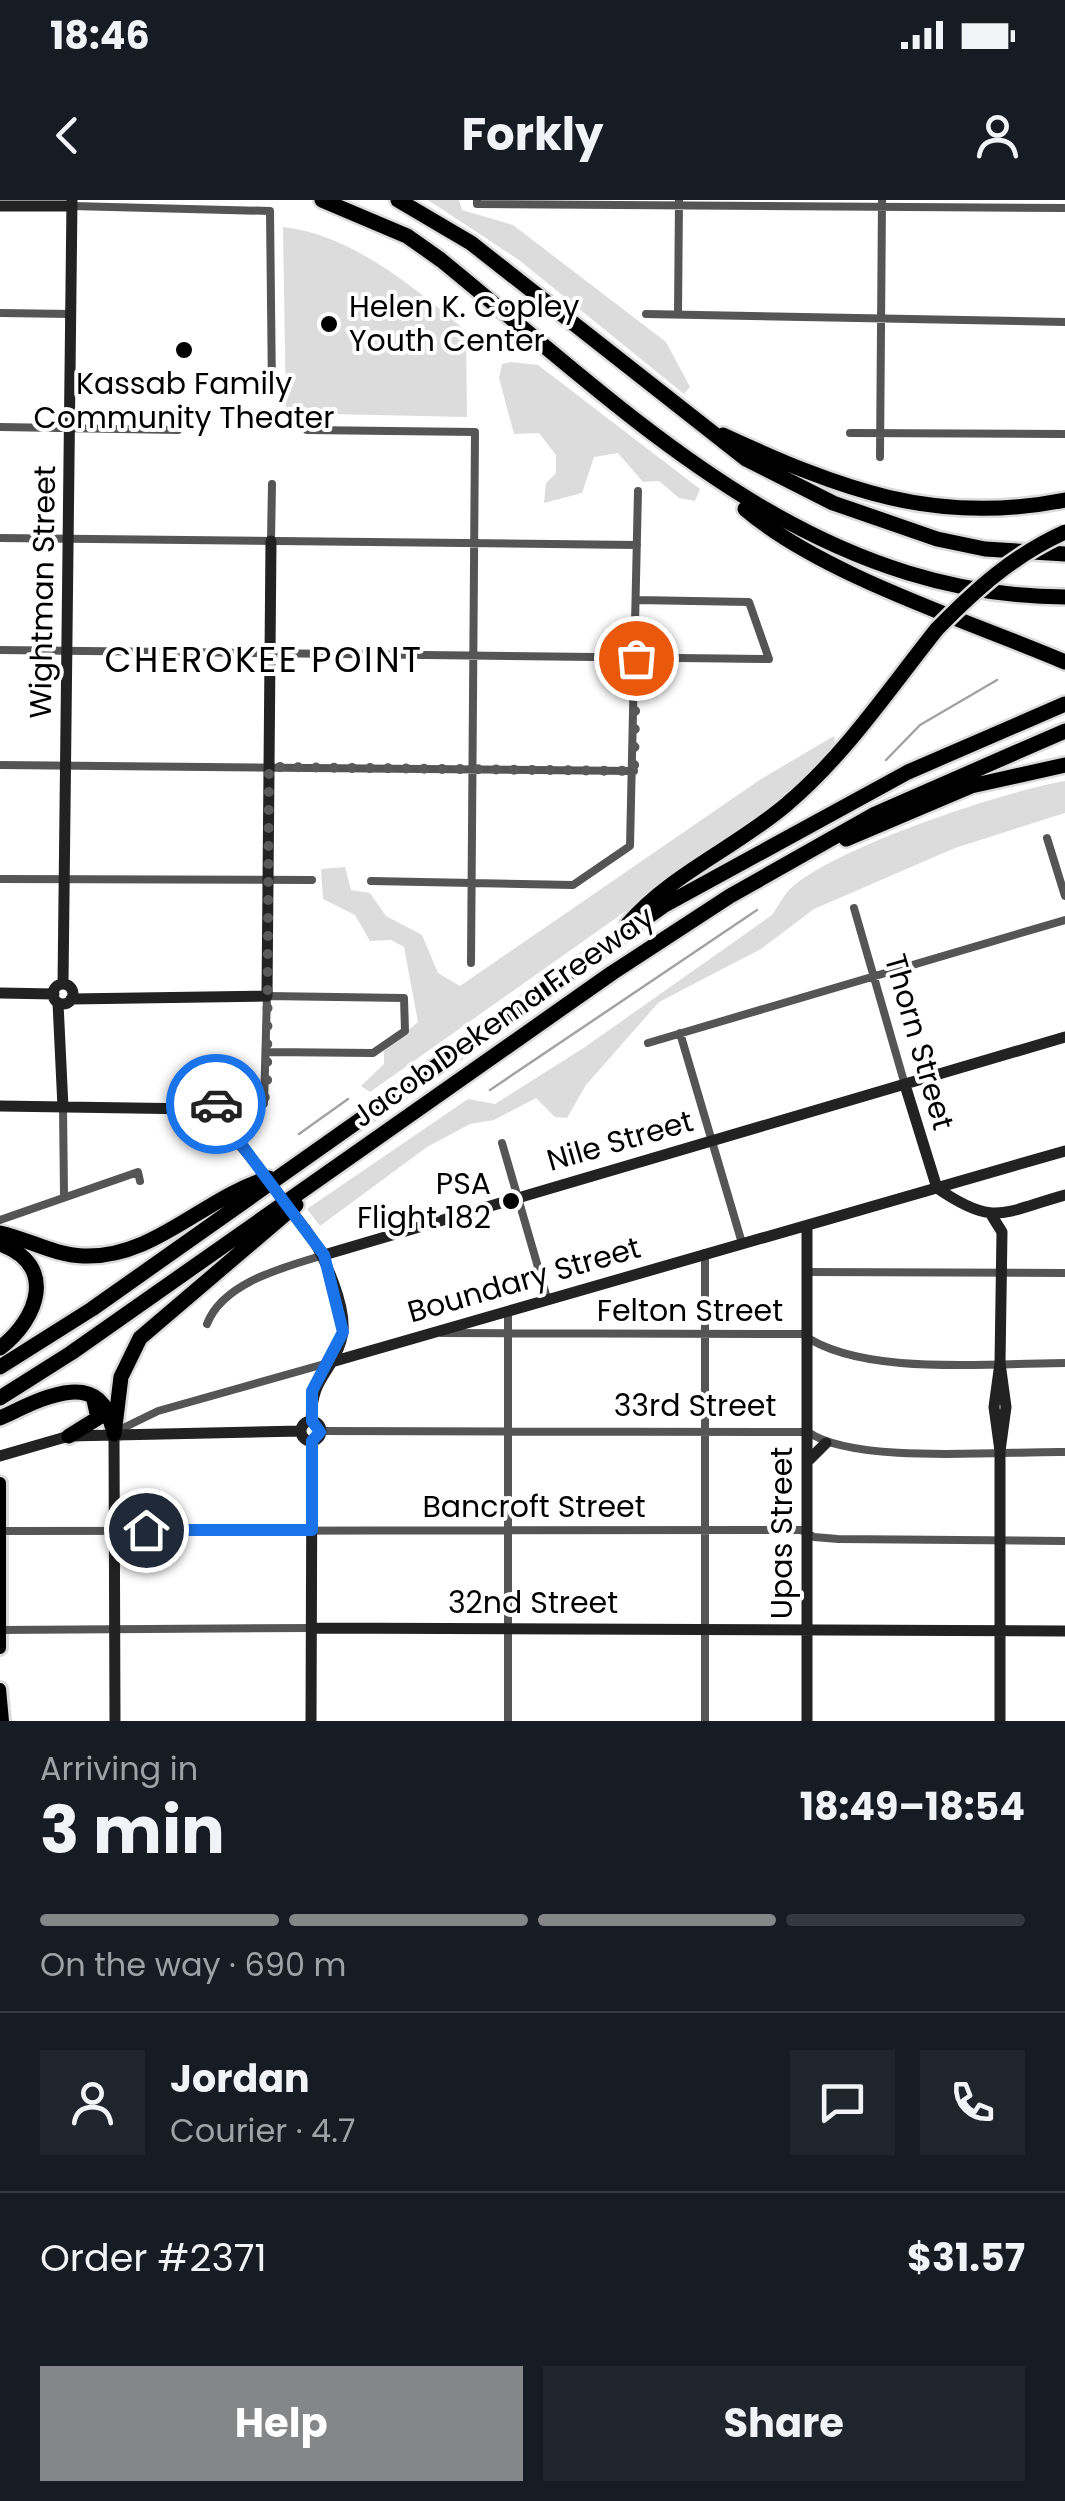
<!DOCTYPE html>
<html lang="en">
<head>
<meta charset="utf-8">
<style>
  body { margin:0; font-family:Poppins,sans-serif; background:#20242c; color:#f1f3f6; height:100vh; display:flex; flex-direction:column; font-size:38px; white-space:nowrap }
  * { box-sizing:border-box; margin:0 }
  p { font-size:32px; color:#9ea1a6 }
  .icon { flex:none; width:55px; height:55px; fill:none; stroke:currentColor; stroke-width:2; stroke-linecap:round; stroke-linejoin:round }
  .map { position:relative; height:1521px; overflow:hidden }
  .details { display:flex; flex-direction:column; background:#171b24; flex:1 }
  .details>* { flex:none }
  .pin { position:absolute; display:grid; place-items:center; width:85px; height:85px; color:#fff; margin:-42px; border:5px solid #fff; border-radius:50%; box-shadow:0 2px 10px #0007 }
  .courier { position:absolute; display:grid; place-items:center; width:100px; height:100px; margin:-50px; border:8px solid #1a73e8; border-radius:50%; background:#fff; color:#222; box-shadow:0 2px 12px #0007 }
  .summary em { font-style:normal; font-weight:700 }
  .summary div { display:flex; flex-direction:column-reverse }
  .summary { display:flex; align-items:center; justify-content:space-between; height:170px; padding:0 40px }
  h1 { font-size:65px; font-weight:700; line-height:75px }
  .bar { display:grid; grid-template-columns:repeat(4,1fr); gap:15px 10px; align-content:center; height:120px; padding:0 40px }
  .bar i { height:12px; border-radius:8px; background:#363941 }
  .bar .selected { background:#858687 }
  .bar p { grid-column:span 4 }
  .line { display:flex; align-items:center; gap:25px; padding:0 40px; border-top:2px solid #363941 }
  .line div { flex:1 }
  .round { display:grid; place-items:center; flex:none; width:105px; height:105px; border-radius:0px; background:#20242c }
  .cta { display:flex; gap:20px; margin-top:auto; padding:20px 40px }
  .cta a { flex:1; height:115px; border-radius:0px; background:#858687; color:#fff; font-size:40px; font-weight:700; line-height:115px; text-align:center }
  .cta a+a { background:#20242c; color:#f1f3f6 }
  .status { display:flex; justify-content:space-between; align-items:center; height:70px; padding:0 50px; background:#171b24; direction:ltr }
  .status svg { height:28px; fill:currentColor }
  header { display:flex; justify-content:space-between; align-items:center; height:130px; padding:0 40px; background:#171b24; font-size:45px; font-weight:700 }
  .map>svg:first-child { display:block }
</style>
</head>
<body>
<div class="status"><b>18:46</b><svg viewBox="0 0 49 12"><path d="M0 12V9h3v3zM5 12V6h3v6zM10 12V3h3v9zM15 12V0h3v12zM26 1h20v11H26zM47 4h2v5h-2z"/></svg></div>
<header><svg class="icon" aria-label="back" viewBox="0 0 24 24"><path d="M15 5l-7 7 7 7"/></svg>Forkly<svg class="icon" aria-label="person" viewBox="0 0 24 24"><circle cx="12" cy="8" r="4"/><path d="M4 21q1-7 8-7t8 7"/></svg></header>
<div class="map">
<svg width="1065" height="1521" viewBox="0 0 1065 1521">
  <rect width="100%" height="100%" fill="#fff"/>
  <!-- green -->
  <path fill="#dcdcdc" d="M428,0h31l3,10 51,15 153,117 24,45 -6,7 -165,-134z
    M283,27c68,7 132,61 183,104l1,86 -181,-4z
    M511,162l27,3 162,124 -5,12 -16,-3 -20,-17 -16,1 -25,-29 -24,4 -12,36 -38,10 2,-20 10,-10v-18l-17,-22 -25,1 -15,-56 3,-14z
    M834,536l2,10 -56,56 -410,290 -9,-6 23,-22v-13l34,-29 -14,-75 -13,-7 -21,1 -15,-26 -32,-16 -2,-30 24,-2 6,23 19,3 16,23 36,19 16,38 22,13 301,-207z
    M1065,581v32l-110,35 -141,61 -53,40 -102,53 -73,83 -19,33 -12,-1 -19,-19 -42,22 -24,4 -43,23 -107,79 -13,-17 161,-110 27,5 90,-57 187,-132c6,-8 11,-19 18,-26 43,-41 214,-98 275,-108z"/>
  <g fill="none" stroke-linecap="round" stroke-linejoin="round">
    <!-- stream -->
    <path stroke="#a3a3a3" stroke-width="2.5" d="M886,560l34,-35 77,-45
      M490,890l267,-180
      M299,934l49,-35"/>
    <defs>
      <path id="primary" d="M0,1283v165
        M0,1489l3,32"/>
      <path id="highway" d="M322,0l85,36 34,24c187,152 366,336 624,337
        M398,0l73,43 275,216 87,44 104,36 48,10 80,5
        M723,235c117,54 212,91 342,65
        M745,309c77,66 224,112 320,153
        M846,639l125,-53 94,-21
        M628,724c43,-50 109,-77 159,-120 59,-50 102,-115 150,-175
        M0,1033c28,6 54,22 83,23 71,3 121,-59 186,-78
        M0,1044c58,21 38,75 0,104
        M0,1167l92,-58 571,-403 245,-134 157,-68
        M0,1198l71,-45 541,-380 118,-77 145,-82 190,-83
        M0,1218c34,-15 98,-54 112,8
        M114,1234l7,-57 19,-39 156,-133
        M69,1236l29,-18 -4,-18"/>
    </defs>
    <!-- primary casing -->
    <use href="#primary" stroke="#dbdbdb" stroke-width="18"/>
    <!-- highway casing -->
    <use href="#highway" stroke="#dbdbdb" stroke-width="20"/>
    <!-- street -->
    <path stroke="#555" stroke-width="8" d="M477,0v4l588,4
      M72,6l198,5 2,181
      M0,113l71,1
      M646,114l419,8
      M678,114l1,-114
      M0,227l178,3
      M307,230l168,2 -4,531
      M850,233l215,1
      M880,257l2,-257
      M0,338l637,7
      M271,341l1,-57
      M0,450l769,9 -20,-57 -113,-2
      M0,565l634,6
      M1047,638l18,58
      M0,679l312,1
      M371,681l202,4 57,-39 8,-355
      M854,708l51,177
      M680,833l62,210
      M648,843l417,-123
      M63,907l1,87
      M199,909c22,-9 45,3 65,-5l3,-108 137,2 1,33 -32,22 -106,-1
      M502,943l45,155
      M0,1020l138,-48 2,9
      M807,1072l258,1
      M508,1111v410
      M207,1124c16,-42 78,-57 117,-69
      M442,1133l360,1c59,43 188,29 263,29
      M117,1231l41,-20 170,-48
      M321,1231l487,1c47,33 195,19 257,20
      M0,1331l801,-1 13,7 24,2 227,2
      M0,1430l312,-2
      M705,1521v-468"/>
    <!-- secondary -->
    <path stroke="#222" stroke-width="11" d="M0,6h72
      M63,784l9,-784
      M53 794a10 10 0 1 1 20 0a10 10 0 1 1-20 0Z
      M0,793l54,1
      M71,799l196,-3 4,-455
      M58,803l5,104
      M905,885l32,103c58,40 66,24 128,7
      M0,906l198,3 21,10 34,41
      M992,1016l10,16 -2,131 -6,44 6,44
      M306,1030c17,22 45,83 35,111 -11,36 -29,34 -30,80
      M324,1055l741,-218
      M328,1163l737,-212
      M301 1231a10 10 0 1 1 20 0a10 10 0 1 1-20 0Z
      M114,1234l1,287
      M0,1256l69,-20 232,-5
      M810,1259l16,-16
      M312,1428l753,3
      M311,1521l1,-280
      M807,1521v-495
      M1000,1521v-270l6,-44 -6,-44"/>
    <!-- primary -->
    <use href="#primary" stroke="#000" stroke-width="12"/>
    <!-- highway -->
    <use href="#highway" stroke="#000" stroke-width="15"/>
    <defs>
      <path id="highway-bridge" d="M937,429c39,-40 77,-74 128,-97"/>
    </defs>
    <!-- highway-bridge casing -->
    <use href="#highway-bridge" stroke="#dbdbdb" stroke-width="20" stroke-linecap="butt"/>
    <!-- secondary-bridge -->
    <path stroke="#222" stroke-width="11" d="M253,960l53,70"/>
    <!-- highway-bridge -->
    <use href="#highway-bridge" stroke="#000" stroke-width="15"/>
  </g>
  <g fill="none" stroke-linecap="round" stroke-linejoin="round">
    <!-- done -->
    <path stroke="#595959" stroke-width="10" stroke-dasharray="0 18" d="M216,904l42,3 9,-13 2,-327 365,4 2,-113"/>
    <!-- route -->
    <path stroke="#1a73e8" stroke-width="12" d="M146,1330h166v-89l8,-9 -8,-11v-30l31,-59 -19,-77 -95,-127 -31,-19 18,-5"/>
  </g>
  <!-- markers -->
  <g fill="#000" stroke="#fff" stroke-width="4">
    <circle cx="329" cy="124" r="10"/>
    <circle cx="184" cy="150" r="10"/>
    <circle cx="511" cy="1001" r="10"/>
  </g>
  <g text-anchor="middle" stroke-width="8" stroke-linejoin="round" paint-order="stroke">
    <!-- poi labels -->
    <g font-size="30" fill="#000" stroke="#fff" text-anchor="start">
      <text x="349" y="117">Helen K. Copley<tspan x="349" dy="34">Youth Center</tspan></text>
      <text x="184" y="194" text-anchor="middle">Kassab Family<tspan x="184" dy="34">Community Theater</tspan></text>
      <text x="491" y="994" text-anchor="end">PSA<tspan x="491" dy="34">Flight 182</tspan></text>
    </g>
    <!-- street labels -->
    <g font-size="30" fill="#000" stroke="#fff">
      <text transform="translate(43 392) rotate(-89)" y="10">Wightman Street</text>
      <text transform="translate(503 817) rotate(-35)" y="10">Jacob Dekema Freeway</text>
      <text transform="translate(919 842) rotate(74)" y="10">Thorn Street</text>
      <text transform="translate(620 941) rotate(-16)" y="10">Nile Street</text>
      <text transform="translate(524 1080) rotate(-16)" y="10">Boundary Street</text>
      <text x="690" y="1121">Felton Street</text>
      <text x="695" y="1216">33rd Street</text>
      <text x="534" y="1317">Bancroft Street</text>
      <text transform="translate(782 1333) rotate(-90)" y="10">Upas Street</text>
      <text x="533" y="1413">32nd Street</text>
    </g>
    <!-- quarter labels -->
    <g font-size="35" letter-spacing="2.5" fill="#000" stroke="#fff">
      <text x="264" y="472">CHEROKEE POINT</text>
    </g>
  </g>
</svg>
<div class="pin" style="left:636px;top:458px;background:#ea580c"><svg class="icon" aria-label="bag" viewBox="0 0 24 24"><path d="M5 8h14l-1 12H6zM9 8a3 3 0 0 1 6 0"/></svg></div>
<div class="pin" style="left:146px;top:1330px;background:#1f2937"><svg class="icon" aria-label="home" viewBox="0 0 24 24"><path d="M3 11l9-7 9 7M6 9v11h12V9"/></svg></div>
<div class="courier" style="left:216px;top:904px"><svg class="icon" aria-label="car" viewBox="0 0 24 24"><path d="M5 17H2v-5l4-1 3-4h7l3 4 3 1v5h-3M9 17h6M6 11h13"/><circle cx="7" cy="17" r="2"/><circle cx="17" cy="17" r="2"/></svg></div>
</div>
<section class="details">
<div class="summary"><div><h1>3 min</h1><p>Arriving in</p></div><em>18:49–18:54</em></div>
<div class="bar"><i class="selected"></i><i class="selected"></i><i class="selected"></i><i></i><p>On the way · 690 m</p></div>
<div class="line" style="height:180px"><a class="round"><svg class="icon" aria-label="person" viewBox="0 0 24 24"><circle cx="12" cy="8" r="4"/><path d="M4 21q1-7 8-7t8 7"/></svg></a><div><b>Jordan</b><p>Courier · 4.7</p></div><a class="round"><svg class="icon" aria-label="chat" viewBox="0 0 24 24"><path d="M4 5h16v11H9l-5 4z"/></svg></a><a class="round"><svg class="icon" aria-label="phone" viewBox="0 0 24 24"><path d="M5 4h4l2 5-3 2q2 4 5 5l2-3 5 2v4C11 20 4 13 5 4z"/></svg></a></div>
<div class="line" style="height:130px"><div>Order #2371</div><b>$31.57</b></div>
<div class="cta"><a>Help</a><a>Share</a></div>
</section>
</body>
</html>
